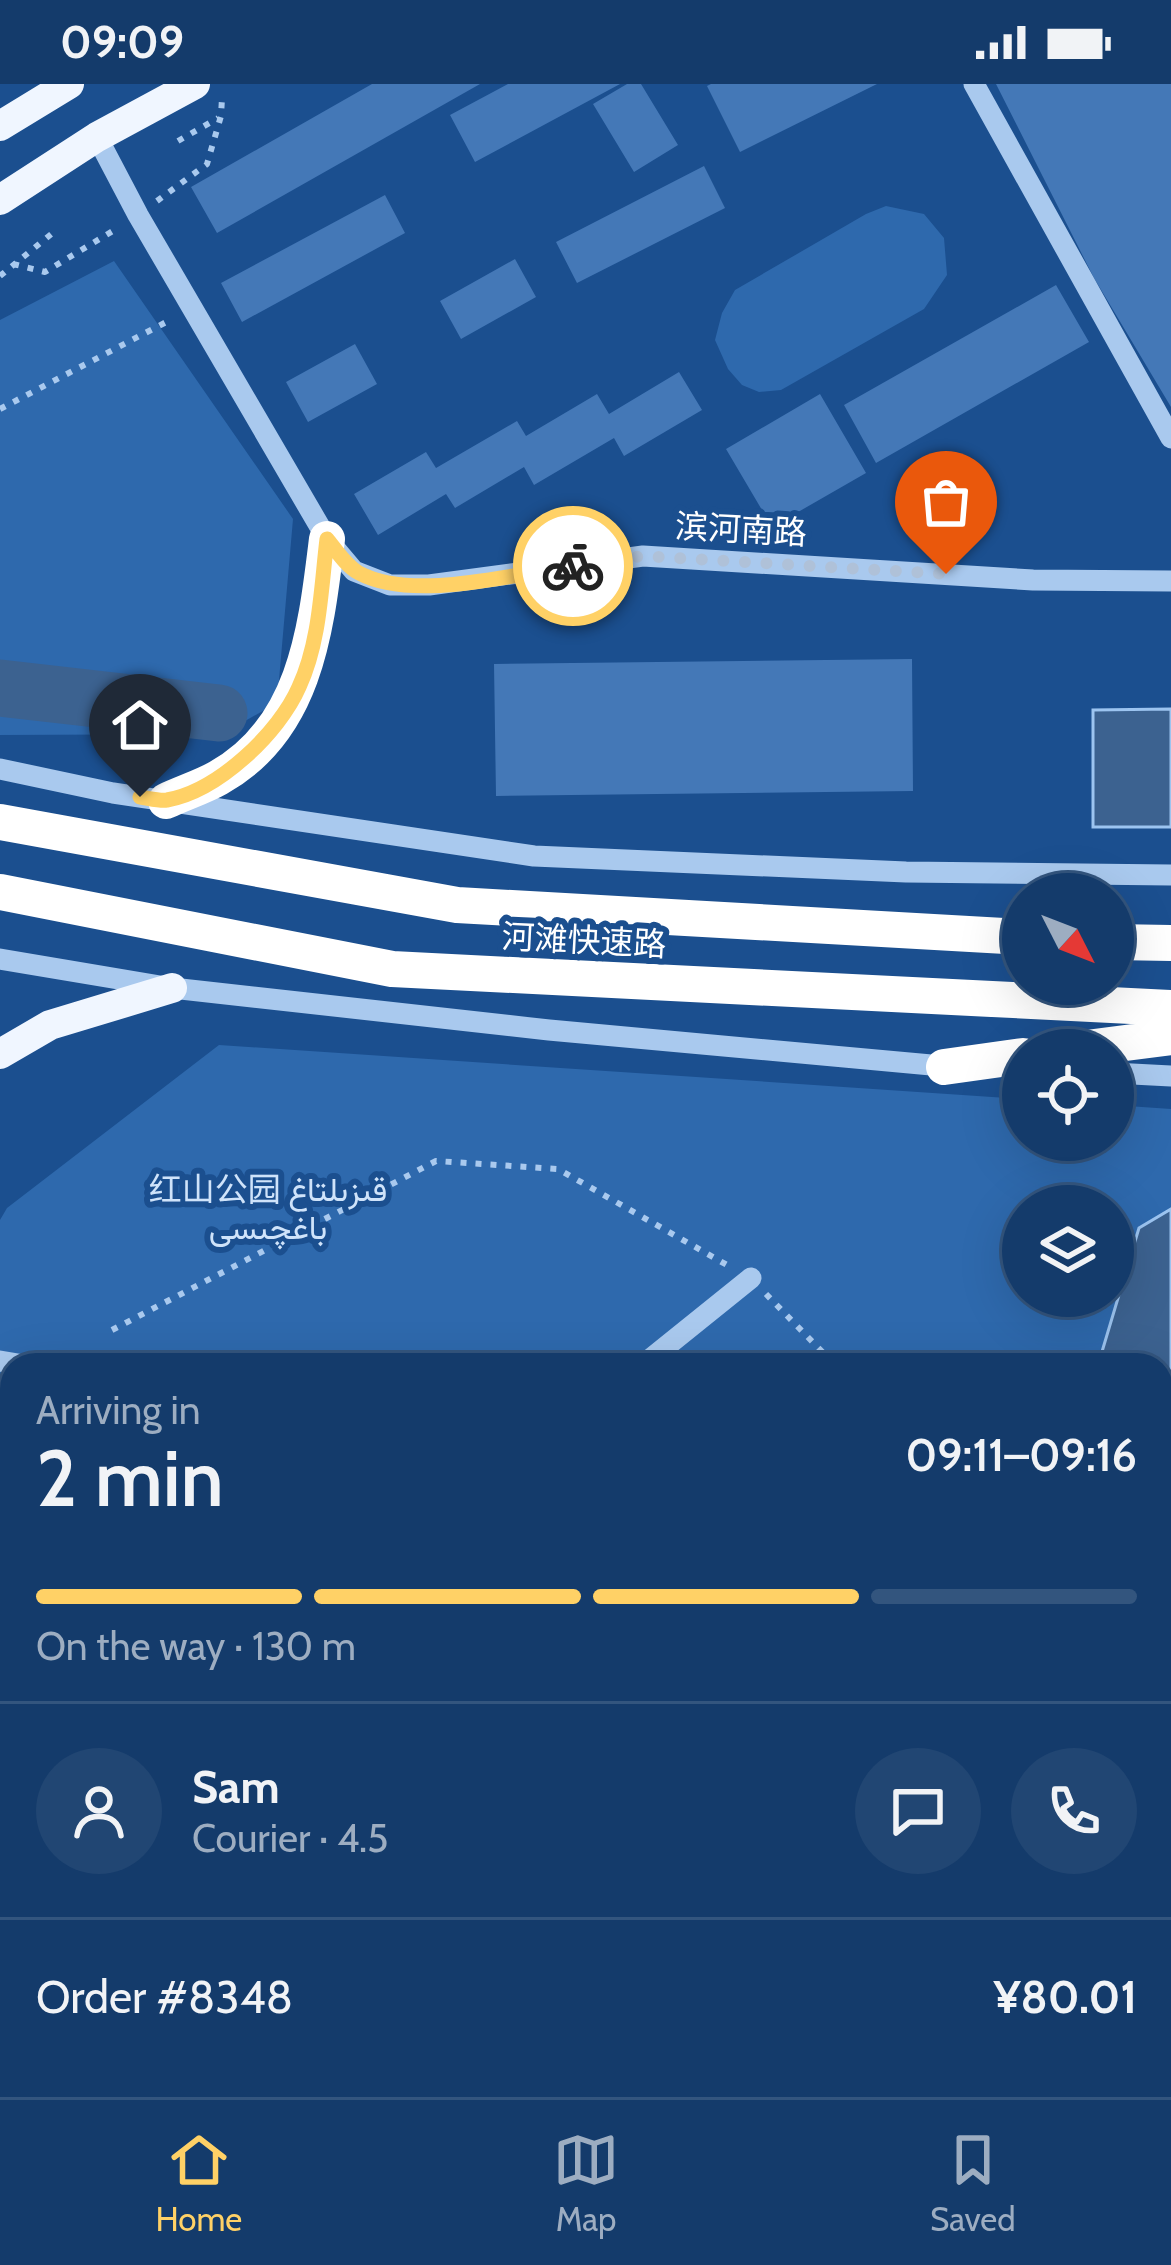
<!DOCTYPE html>
<html lang="en">
<head>
<meta charset="utf-8">
<style>
  body { margin:0; font-family:Cabin,Vazirmatn,"Noto Sans SC",sans-serif; background:#214673; color:#f1f3f6; height:100vh; display:flex; flex-direction:column; font-size:45px; white-space:nowrap }
  * { box-sizing:border-box; margin:0 }
  p { font-size:39px; color:#9dadc1 }
  .icon { flex:none; width:66px; height:66px; fill:none; stroke:currentColor; stroke-width:2; stroke-linecap:round; stroke-linejoin:round }
  .map { position:relative; flex:1; overflow:hidden }
  .panel { position:absolute; left:0px; top:1269px; width:1173px; height:744px; display:flex; flex-direction:column; background:#143b6b; border-radius:36px 36px 0 0; box-shadow:0 12px 48px #0002,0 0 0 3px #33557e }
  .panel>* { flex:none }
  .needle { width:78px; rotate:132deg }
  .tools { position:absolute; left:1002px; top:789px; display:grid; gap:24px }
  .tools a { display:grid; place-items:center; width:132px; height:132px; border-radius:50%; background:#143b6b; box-shadow:0 12px 48px #0002,0 0 0 3px #33557e; font-size:60px }
  .pin { position:absolute; display:grid; place-items:center; width:102px; height:102px; color:#fff; margin:-123px -51px; border-radius:50% 50% 50% 0; rotate:-45deg; box-shadow:0 0 12px #0007 }
  .pin .icon { rotate:45deg }
  .courier { position:absolute; display:grid; place-items:center; width:120px; height:120px; margin:-60px; border:9px solid #ffd166; border-radius:50%; background:#fff; color:#222; box-shadow:0 3px 15px #0007 }
  .summary em { font-style:normal; font-weight:600 }
  .summary div { display:flex; flex-direction:column-reverse }
  .summary { display:flex; align-items:center; justify-content:space-between; height:204px; padding:0 36px }
  h1 { font-size:78px; font-weight:600; line-height:90px }
  .bar { display:grid; grid-template-columns:repeat(4,1fr); gap:18px 12px; align-content:center; height:144px; padding:0 36px }
  .bar i { height:15px; border-radius:9px; background:#33557e }
  .bar .selected { background:#ffd166 }
  .bar p { grid-column:span 4 }
  .line { display:flex; align-items:center; gap:30px; padding:0 36px; border-top:3px solid #33557e }
  .line div { flex:1 }
  .round { display:grid; place-items:center; flex:none; width:126px; height:126px; border-radius:63px; background:#214673 }
  .status { display:flex; justify-content:space-between; align-items:center; height:84px; padding:0 60px; background:#143b6b; direction:ltr }
  .status svg { height:33px; fill:currentColor }
  .dock { display:flex; justify-content:space-around; align-items:center; height:168px; border-top:3px solid #33557e; background:#143b6b; font-size:33px; color:#9dadc1 }
  .dock a { display:grid; justify-items:center; gap:6px }
  .dock .selected { color:#ffd166 }
  .map>svg:first-child { display:block }
</style>
</head>
<body>
<div class="status"><b>09:09</b><svg viewBox="0 0 49 12"><path d="M0 12V9h3v3zM5 12V6h3v6zM10 12V3h3v9zM15 12V0h3v12zM26 1h20v11H26zM47 4h2v5h-2z"/></svg></div>
<div class="map">
<svg width="1171" height="2013" viewBox="0 0 1171 2013">
  <rect width="100%" height="100%" fill="#1b4f8f"/>
  <!-- green -->
  <path fill="#2e69ad" fill-rule="evenodd" d="M886,122l38,8 20,24 3,37 -23,34 -143,81 -22,2 -17,-7 -14,-16 -13,-29 7,-27 13,-23 131,-76z
    M114,177l179,258 -16,184 -55,31 -222,1v-415z
    M219,961l804,54v41h90v-35l58,4v988h-72l-13,-12h75v-720h-1149v88l-12,1v-234l7,-12zM1023,1122h90v90h-90z"/>
  <!-- water -->
  <path fill="#3c6290" stroke="#9cc4f0" stroke-width="3" d="M1171,625v118h-78v-117z
    M1171,1125v292l-10,5v-141h-63l41,-137z"/>
  <g fill="none" stroke-linecap="round" stroke-linejoin="round">
    <!-- river -->
    <path stroke="#3c6290" stroke-width="57" d="M0,604l219,25"/>
  </g>
  <!-- building -->
  <path fill="#4478b7" d="M372,0h108l-263,149 -26,-46z
    M508,0h112l-145,78 -25,-47z
    M627,0h14l37,61 -44,27 -41,-68z
    M711,0h166l-137,68 -33,-66z
    M996,0h175v323l-77,-129z
    M704,82l21,42 -148,75 -21,-41z
    M385,111l20,38 -163,89 -21,-39z
    M515,175l21,38 -75,42 -21,-38z
    M1056,201l33,57 -213,121 -32,-58z
    M355,260l22,40 -69,38 -22,-40z
    M679,288l23,38 -78,46 -10,-18 -80,47 -10,-18 -69,41 -9,-14 -68,41 -24,-41 72,-42 10,16 81,-47 9,15 71,-42 12,20z
    M820,310l46,79 -94,54 -46,-78z
    M912,575l1,132 -417,5 -2,-132z
    M12,1639v83l-12,19v-83z
    M342,2001h77l-8,12h-77z"/>
  <g fill="none" stroke-linecap="round" stroke-linejoin="round">
    <!-- path -->
    <path stroke="#a9c9ee" stroke-width="6" stroke-dasharray="6 9" stroke-linecap="butt" d="M178,57l40,-23
      M157,117l50,-37 14,-48 1,-18
      M13,180l32,8 71,-43
      M0,192l55,-45
      M0,325l172,-90
      M766,1210l69,71
      M112,1246l324,-169 122,8 169,96
      M1161,1568l10,3"/>
    <!-- minor -->
    <path stroke="#a9c9ee" stroke-width="21" d="M974,0l197,354
      M97,53l41,78 189,324 27,32 36,14h39l214,-29 390,24 138,1
      M0,685l113,24 421,63 372,16 265,3
      M0,875l172,29 377,42 404,37
      M1113,989l58,3
      M0,1277l24,4
      M643,1281l108,-87"/>
    <!-- major -->
    <path stroke="#f0f6ff" stroke-width="30" d="M0,42l69,-42
      M0,116l97,-63 98,-53
      M0,970l50,-29 122,-37"/>
    <!-- highway -->
    <path stroke="#fff" stroke-width="36" d="M166,717c17,-8 36,-14 52,-23 88,-49 98,-149 109,-239
      M0,738l457,83 566,32
      M0,808l392,77 779,39
      M1113,858l58,1
      M1071,966l100,-13
      M944,983l79,-11"/>
  </g>
  <g fill="none" stroke-linecap="round" stroke-linejoin="round">
    <!-- done -->
    <path stroke="#afc1d8" stroke-width="12" stroke-dasharray="0 21.6" d="M573,482l70,-10 303,18"/>
    <!-- route -->
    <path stroke="#ffd166" stroke-width="15" d="M140,713c8,1 19,4 27,3 51,-9 112,-67 132,-113 21,-45 22,-99 28,-148 9,11 19,27 32,34 54,29 154,1 214,-7"/>
  </g>
  <g text-anchor="middle" stroke-width="12" stroke-linejoin="round" paint-order="stroke">
    <!-- street labels -->
    <g font-size="33" fill="#fff" stroke="#1b4f8f">
      <text transform="translate(741 445) rotate(3)" y="12">滨河南路</text>
      <text transform="translate(584 856) rotate(3)" y="12">河滩快速路</text>
    </g>
    <!-- park labels -->
    <g font-size="33" fill="#cfe3fa" stroke="#1b4f8f">
      <text x="268" y="1117">红山公园 قىزىلتاغ<tspan x="268" dy="38">باغچىسى</tspan></text>
    </g>
  </g>
</svg>
<div class="tools">
<a><svg class="needle" viewBox="-14 -14 28 28"><path d="M0-13l5 13h-10z" fill="#e53935"/><path d="M0 13l5-13h-10z" fill="#9dadc1"/></svg></a>
<a><svg class="icon" aria-label="locate" viewBox="0 0 24 24"><circle cx="12" cy="12" r="6"/><path d="M12 2v4M12 18v4M2 12h4M18 12h4"/></svg></a>
<a><svg class="icon" aria-label="layers" viewBox="0 0 24 24"><path d="M12 4l9 5-9 5-9-5zM3 14l9 5 9-5"/></svg></a>
</div>
<div class="pin" style="left:946px;top:490px;background:#ea580c"><svg class="icon" aria-label="bag" viewBox="0 0 24 24"><path d="M5 8h14l-1 12H6zM9 8a3 3 0 0 1 6 0"/></svg></div>
<div class="pin" style="left:140px;top:713px;background:#1f2937"><svg class="icon" aria-label="home" viewBox="0 0 24 24"><path d="M3 11l9-7 9 7M6 9v11h12V9"/></svg></div>
<div class="courier" style="left:573px;top:482px"><svg class="icon" aria-label="bike" viewBox="0 0 24 24"><circle cx="6" cy="16" r="4"/><circle cx="18" cy="16" r="4"/><path d="M6 16l4-8h5l3 8M10 8l3 8H6M13 5h3"/></svg></div>
<section class="panel">
<div class="summary"><div><h1>2 min</h1><p>Arriving in</p></div><em>09:11–09:16</em></div>
<div class="bar"><i class="selected"></i><i class="selected"></i><i class="selected"></i><i></i><p>On the way · 130 m</p></div>
<div class="line" style="height:216px"><a class="round"><svg class="icon" aria-label="person" viewBox="0 0 24 24"><circle cx="12" cy="8" r="4"/><path d="M4 21q1-7 8-7t8 7"/></svg></a><div><b>Sam</b><p>Courier · 4.5</p></div><a class="round"><svg class="icon" aria-label="chat" viewBox="0 0 24 24"><path d="M4 5h16v11H9l-5 4z"/></svg></a><a class="round"><svg class="icon" aria-label="phone" viewBox="0 0 24 24"><path d="M5 4h4l2 5-3 2q2 4 5 5l2-3 5 2v4C11 20 4 13 5 4z"/></svg></a></div>
<div class="line" style="height:156px"><div>Order #8348</div><b>¥80.01</b></div>
</section>
</div>
<nav class="dock">
<a class="selected"><svg class="icon" aria-label="home" viewBox="0 0 24 24"><path d="M3 11l9-7 9 7M6 9v11h12V9"/></svg>Home</a>
<a><svg class="icon" aria-label="map" viewBox="0 0 24 24"><path d="M3 6l6-2 6 2 6-2v14l-6 2-6-2-6 2zM9 4v14M15 6v14"/></svg>Map</a>
<a><svg class="icon" aria-label="saved" viewBox="0 0 24 24"><path d="M7 4h10v16l-5-4-5 4z"/></svg>Saved</a>
</nav>
</body>
</html>
